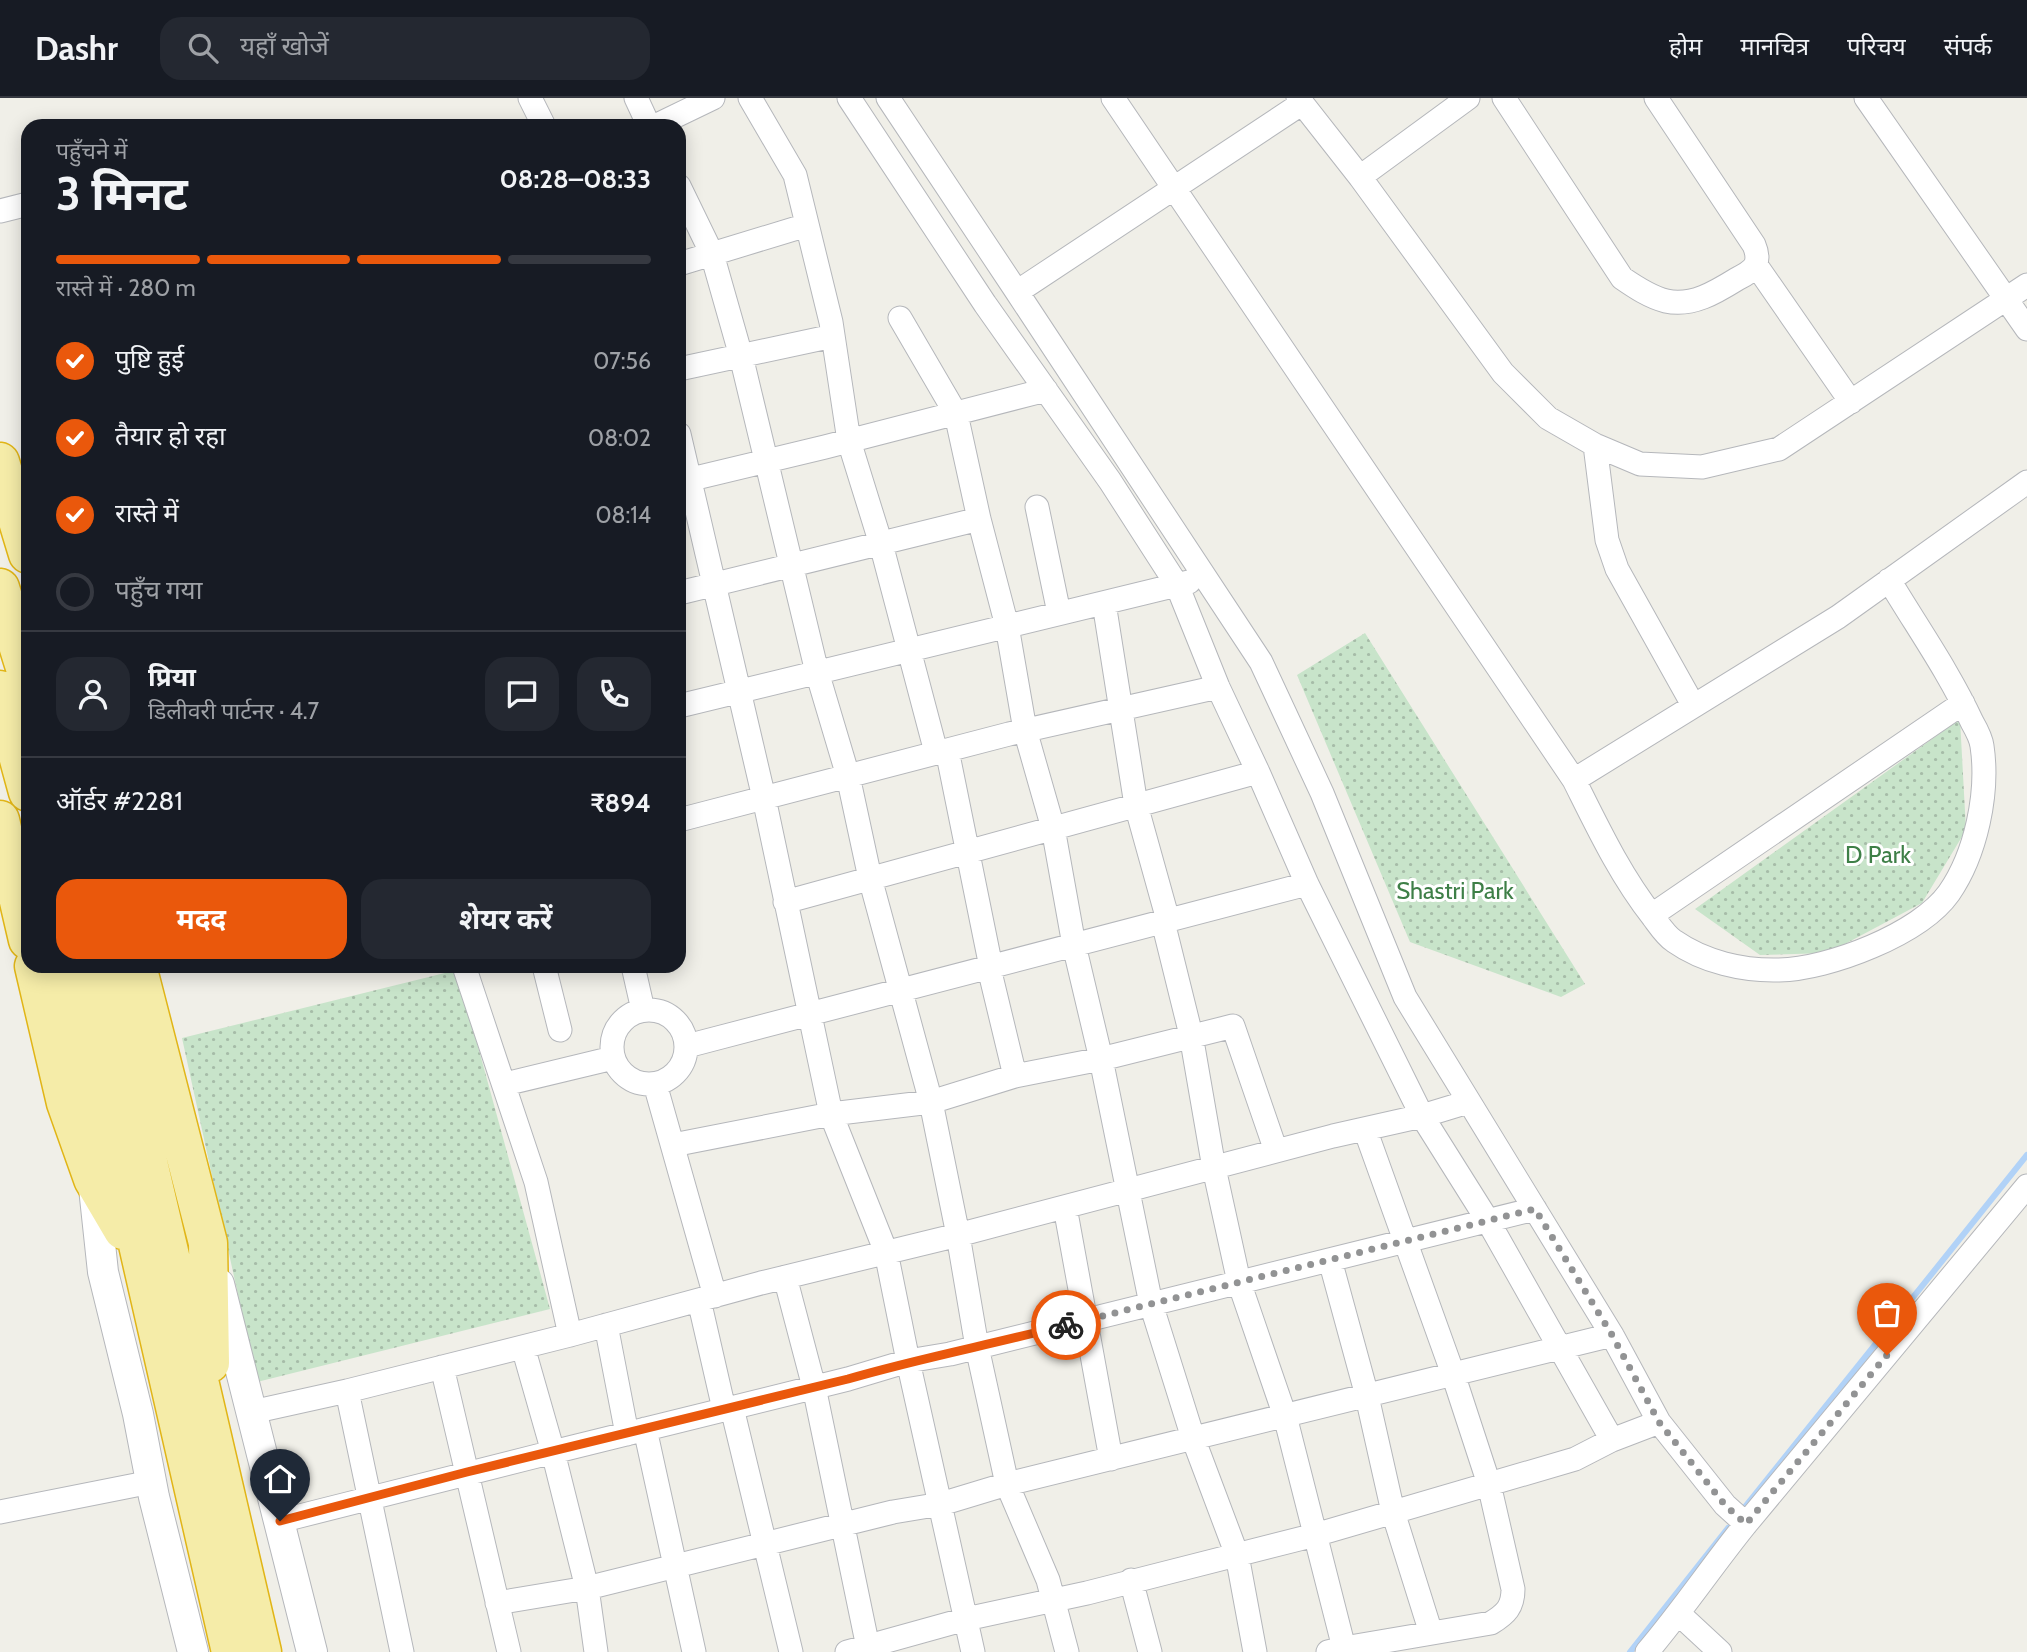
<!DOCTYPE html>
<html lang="hi">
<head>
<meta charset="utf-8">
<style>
  body { margin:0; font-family:Cabin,"Noto Sans Devanagari",sans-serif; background:#242831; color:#f1f3f6; height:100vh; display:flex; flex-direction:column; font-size:26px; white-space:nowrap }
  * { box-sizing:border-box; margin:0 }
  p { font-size:23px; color:#9ea1a6 }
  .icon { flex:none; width:38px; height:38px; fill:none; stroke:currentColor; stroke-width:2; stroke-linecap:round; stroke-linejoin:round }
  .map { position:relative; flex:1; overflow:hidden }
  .drawer { position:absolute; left:21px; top:21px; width:665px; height:854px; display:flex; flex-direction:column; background:#171b24; border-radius:21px; box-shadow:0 4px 18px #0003 }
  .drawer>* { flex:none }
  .pin { position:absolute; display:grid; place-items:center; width:60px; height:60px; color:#fff; margin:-72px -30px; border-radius:50% 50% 50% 0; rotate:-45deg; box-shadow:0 0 7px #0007 }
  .pin .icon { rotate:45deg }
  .courier { position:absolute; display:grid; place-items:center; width:70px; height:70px; margin:-35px; border:5px solid #ea580c; border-radius:50%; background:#fff; color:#222; box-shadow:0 2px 9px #0007 }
  .overview em { font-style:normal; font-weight:700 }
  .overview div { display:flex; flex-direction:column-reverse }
  .overview { display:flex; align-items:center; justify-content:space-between; height:119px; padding:0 35px }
  h1 { font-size:46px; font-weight:700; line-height:52px }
  .bar { display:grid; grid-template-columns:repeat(4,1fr); gap:10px 7px; align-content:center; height:84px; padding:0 35px }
  .bar i { height:9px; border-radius:5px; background:#363941 }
  .bar .current { background:#ea580c }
  .bar p { grid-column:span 4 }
  .line { display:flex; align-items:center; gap:18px; padding:0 35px; border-top:2px solid #363941 }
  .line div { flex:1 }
  .round { display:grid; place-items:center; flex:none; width:74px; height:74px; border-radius:21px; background:#242831 }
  ol { padding:0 35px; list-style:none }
  li { display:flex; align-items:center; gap:21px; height:77px }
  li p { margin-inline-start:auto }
  li .icon { padding:7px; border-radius:50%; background:#ea580c; color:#fff; stroke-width:4 }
  li:last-child { color:#9ea1a6 }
  li i { width:38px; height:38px; border:4px solid #363941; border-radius:50% }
  .button { display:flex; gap:14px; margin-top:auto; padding:14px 35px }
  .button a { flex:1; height:80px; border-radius:21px; background:#ea580c; color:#fff; font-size:28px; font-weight:700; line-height:80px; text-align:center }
  .button a+a { background:#242831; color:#f1f3f6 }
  header { display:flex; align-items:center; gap:42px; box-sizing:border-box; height:98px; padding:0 35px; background:#171b24; border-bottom:2px solid #363941 }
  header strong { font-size:33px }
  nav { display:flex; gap:38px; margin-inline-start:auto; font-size:24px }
  .search { width:490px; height:63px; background:#242831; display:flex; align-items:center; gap:18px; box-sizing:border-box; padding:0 24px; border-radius:21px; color:#9ea1a6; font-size:26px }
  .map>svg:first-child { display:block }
</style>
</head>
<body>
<header>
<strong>Dashr</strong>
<div class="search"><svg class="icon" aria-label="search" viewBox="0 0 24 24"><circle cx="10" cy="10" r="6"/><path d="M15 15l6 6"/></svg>यहाँ खोजें</div>
<nav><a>होम</a><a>मानचित्र</a><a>परिचय</a><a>संपर्क</a></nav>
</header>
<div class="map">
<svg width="2027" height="1554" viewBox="0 0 2027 1554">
  <defs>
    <pattern id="green-dots" width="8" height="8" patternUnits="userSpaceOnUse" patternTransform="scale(1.75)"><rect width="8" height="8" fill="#c8e4ca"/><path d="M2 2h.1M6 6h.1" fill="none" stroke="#a6bca8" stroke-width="1.8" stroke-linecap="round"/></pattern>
  </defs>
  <rect width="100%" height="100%" fill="#f0efe8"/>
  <!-- green -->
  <path fill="url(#green-dots)" d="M1365,535l220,351 -24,13 -151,-55 -113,-267z
    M1960,621l6,111 -44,73 -94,50 -68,2 -65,-46z
    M457,872l93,339 -293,73 -75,-344z"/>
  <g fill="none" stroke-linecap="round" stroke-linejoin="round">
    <!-- stream -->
    <path stroke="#b1d2f7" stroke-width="6" d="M1741,1414l286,-357
      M1630,1554l98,-124"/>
    <defs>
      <path id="minor" d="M530,0l14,28
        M636,0l13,28
        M750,0l45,77 36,147 18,119 32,103 55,208
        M849,0l136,206 125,177 67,104 41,102 40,85 49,112 115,232 66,105 124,219
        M888,0l129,194
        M1113,0l461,682c24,48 46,95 79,137 6,8 13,19 21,24 30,21 69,30 105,29 50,-1 141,-36 170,-77 27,-39 40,-100 33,-147 -1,-8 -6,-17 -10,-24 -23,-50 -55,-95 -83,-142
        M1298,0l62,79 143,196 45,45 47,27 45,19 62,3 77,-18 248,-164
        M1504,0l118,180c13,9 28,19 44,23 26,6 50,-9 71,-22 6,-3 14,-7 18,-13 3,-6 2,-14 -1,-21l-98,-147
        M1866,0l161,231
        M1301,6l-284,188 244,370 61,131 83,204 207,338 47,87 66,83 21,19
        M655,28l58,-28
        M1360,79l108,-79
        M679,88l33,68 29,102 76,316 31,104 22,102 61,224 27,133 19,112 30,137 41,96 19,72
        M0,113l28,-7
        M679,166l128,-39
        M1756,167l95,137
        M900,220l56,96 23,105 28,107 18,104 28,98 21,117 27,114 50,245 42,134 44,117 18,97
        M679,271l154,-33
        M679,336l85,364 67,316 55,138 22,109 65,291
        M1595,347l12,95 10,29 76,136
        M679,384l146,-35 221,-57
        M1037,409l22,106
        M679,495l300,-74
        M1104,505l32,202 32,115 -3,10 26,105 23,133 25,114 46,134 59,232 -16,4
        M679,608l510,-124
        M947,652l44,217 -2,1 26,108
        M1574,682l264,-163 189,-135
        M679,722l330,-86 209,-47
        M785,804l473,-130
        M1652,817l311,-212
        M464,868l72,216 34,153
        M544,868l16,64
        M633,868l10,44
        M612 949a37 37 0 1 1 74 0a37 37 0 1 1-74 0Z
        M687,948l620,-162
        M505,986l108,-26
        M655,986l60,212
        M673,1047l158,-31 100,-12 84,-26 86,-17 132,-33 43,125
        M1065,1109l46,252
        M1535,1111l-585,145 -42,7 -60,18 -295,73 34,136 306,-76 48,-8 66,-20 605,-149
        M1330,1162l36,132 27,120 38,121
        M785,1179l29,110 55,265
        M699,1202l25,109
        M606,1227l21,109
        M442,1269l67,285
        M347,1293l55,261
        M732,1310l59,244
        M252,1314l95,-21 223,-56 191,-52 197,-48 375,-99 89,-20 46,-14
        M645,1331l49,223
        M0,1414l151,-30
        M280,1423l273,-69 -30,-105
        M1131,1482l19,72
        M497,1505l90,-15 9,64
        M1679,1516l41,38
        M1344,1550l147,-25c15,-9 22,-16 22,-34l-24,-105 -36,-110 -88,-245
        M847,1554l119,-33 121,-26 228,-58 260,-76 37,-19 47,-18
        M1647,1554c35,-41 65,-86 99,-128l281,-338"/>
      <path id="tertiary" d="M94,1090l9,84 35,142 16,83 39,155
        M219,1186l93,368"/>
      <path id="trunk" d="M0,364l28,92
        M0,490l28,89
        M0,592l28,102
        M0,722l28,120
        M34,868l32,137 27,76 30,51
        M71,868l57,235 103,451
        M102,868c55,228 106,458 160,686
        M137,868l71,277 2,120"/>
    </defs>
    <!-- minor casing -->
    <use href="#minor" stroke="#b5b7bb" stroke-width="25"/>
    <!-- tertiary casing -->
    <use href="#tertiary" stroke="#b5b7bb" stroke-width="32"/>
    <!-- trunk casing -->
    <use href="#trunk" stroke="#e1b517" stroke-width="41"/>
    <!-- minor -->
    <use href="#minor" stroke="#fff" stroke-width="23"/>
    <!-- tertiary -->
    <use href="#tertiary" stroke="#fff" stroke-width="30"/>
    <!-- trunk -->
    <use href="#trunk" stroke="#f5eca8" stroke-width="38"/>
  </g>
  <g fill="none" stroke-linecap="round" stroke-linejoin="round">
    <!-- done -->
    <path stroke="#929394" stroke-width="7" stroke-dasharray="0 12.6" d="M1066,1227l469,-116 77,126 47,87 66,83 21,19 141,-169"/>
    <!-- route -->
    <path stroke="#ea580c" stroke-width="9" d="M280,1423l187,-49 381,-93c72,-21 146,-35 218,-54"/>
  </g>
  <g text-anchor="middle" stroke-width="6" stroke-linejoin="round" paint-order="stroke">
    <!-- park labels -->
    <g font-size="24" fill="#3e7f47" stroke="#fff">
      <text x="1878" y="765">D Park</text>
      <text x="1455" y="801">Shastri Park</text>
    </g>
  </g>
</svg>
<div class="pin" style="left:1887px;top:1257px;background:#ea580c"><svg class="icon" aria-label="bag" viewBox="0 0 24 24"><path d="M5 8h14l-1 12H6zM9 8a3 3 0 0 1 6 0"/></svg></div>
<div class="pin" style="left:280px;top:1423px;background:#1f2937"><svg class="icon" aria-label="home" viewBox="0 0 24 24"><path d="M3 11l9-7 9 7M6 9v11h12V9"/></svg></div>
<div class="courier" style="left:1066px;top:1227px"><svg class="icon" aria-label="bike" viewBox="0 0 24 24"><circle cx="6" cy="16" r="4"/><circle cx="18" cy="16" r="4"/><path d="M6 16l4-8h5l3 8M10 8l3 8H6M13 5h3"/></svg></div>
<section class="drawer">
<div class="overview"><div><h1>3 मिनट</h1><p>पहुँचने में</p></div><em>08:28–08:33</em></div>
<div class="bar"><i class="current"></i><i class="current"></i><i class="current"></i><i></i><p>रास्ते में · 280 m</p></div>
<ol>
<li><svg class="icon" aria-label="check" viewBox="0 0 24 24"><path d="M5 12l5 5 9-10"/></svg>पुष्टि हुई<p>07:56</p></li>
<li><svg class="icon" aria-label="check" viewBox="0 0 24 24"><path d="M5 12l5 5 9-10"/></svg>तैयार हो रहा<p>08:02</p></li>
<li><svg class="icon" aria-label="check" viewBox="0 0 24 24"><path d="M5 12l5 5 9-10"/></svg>रास्ते में<p>08:14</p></li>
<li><i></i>पहुँच गया</li>
</ol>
<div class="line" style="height:126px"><a class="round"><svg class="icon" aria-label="person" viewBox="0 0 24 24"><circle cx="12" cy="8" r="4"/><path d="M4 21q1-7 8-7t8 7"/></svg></a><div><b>प्रिया</b><p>डिलीवरी पार्टनर · 4.7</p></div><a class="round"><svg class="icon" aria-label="chat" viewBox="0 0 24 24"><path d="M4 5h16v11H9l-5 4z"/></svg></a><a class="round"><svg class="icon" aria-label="phone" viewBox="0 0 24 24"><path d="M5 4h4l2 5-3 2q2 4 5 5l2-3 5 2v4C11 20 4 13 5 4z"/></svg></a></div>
<div class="line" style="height:91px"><div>ऑर्डर #2281</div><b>₹894</b></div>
<div class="button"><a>मदद</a><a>शेयर करें</a></div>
</section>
</div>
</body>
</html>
